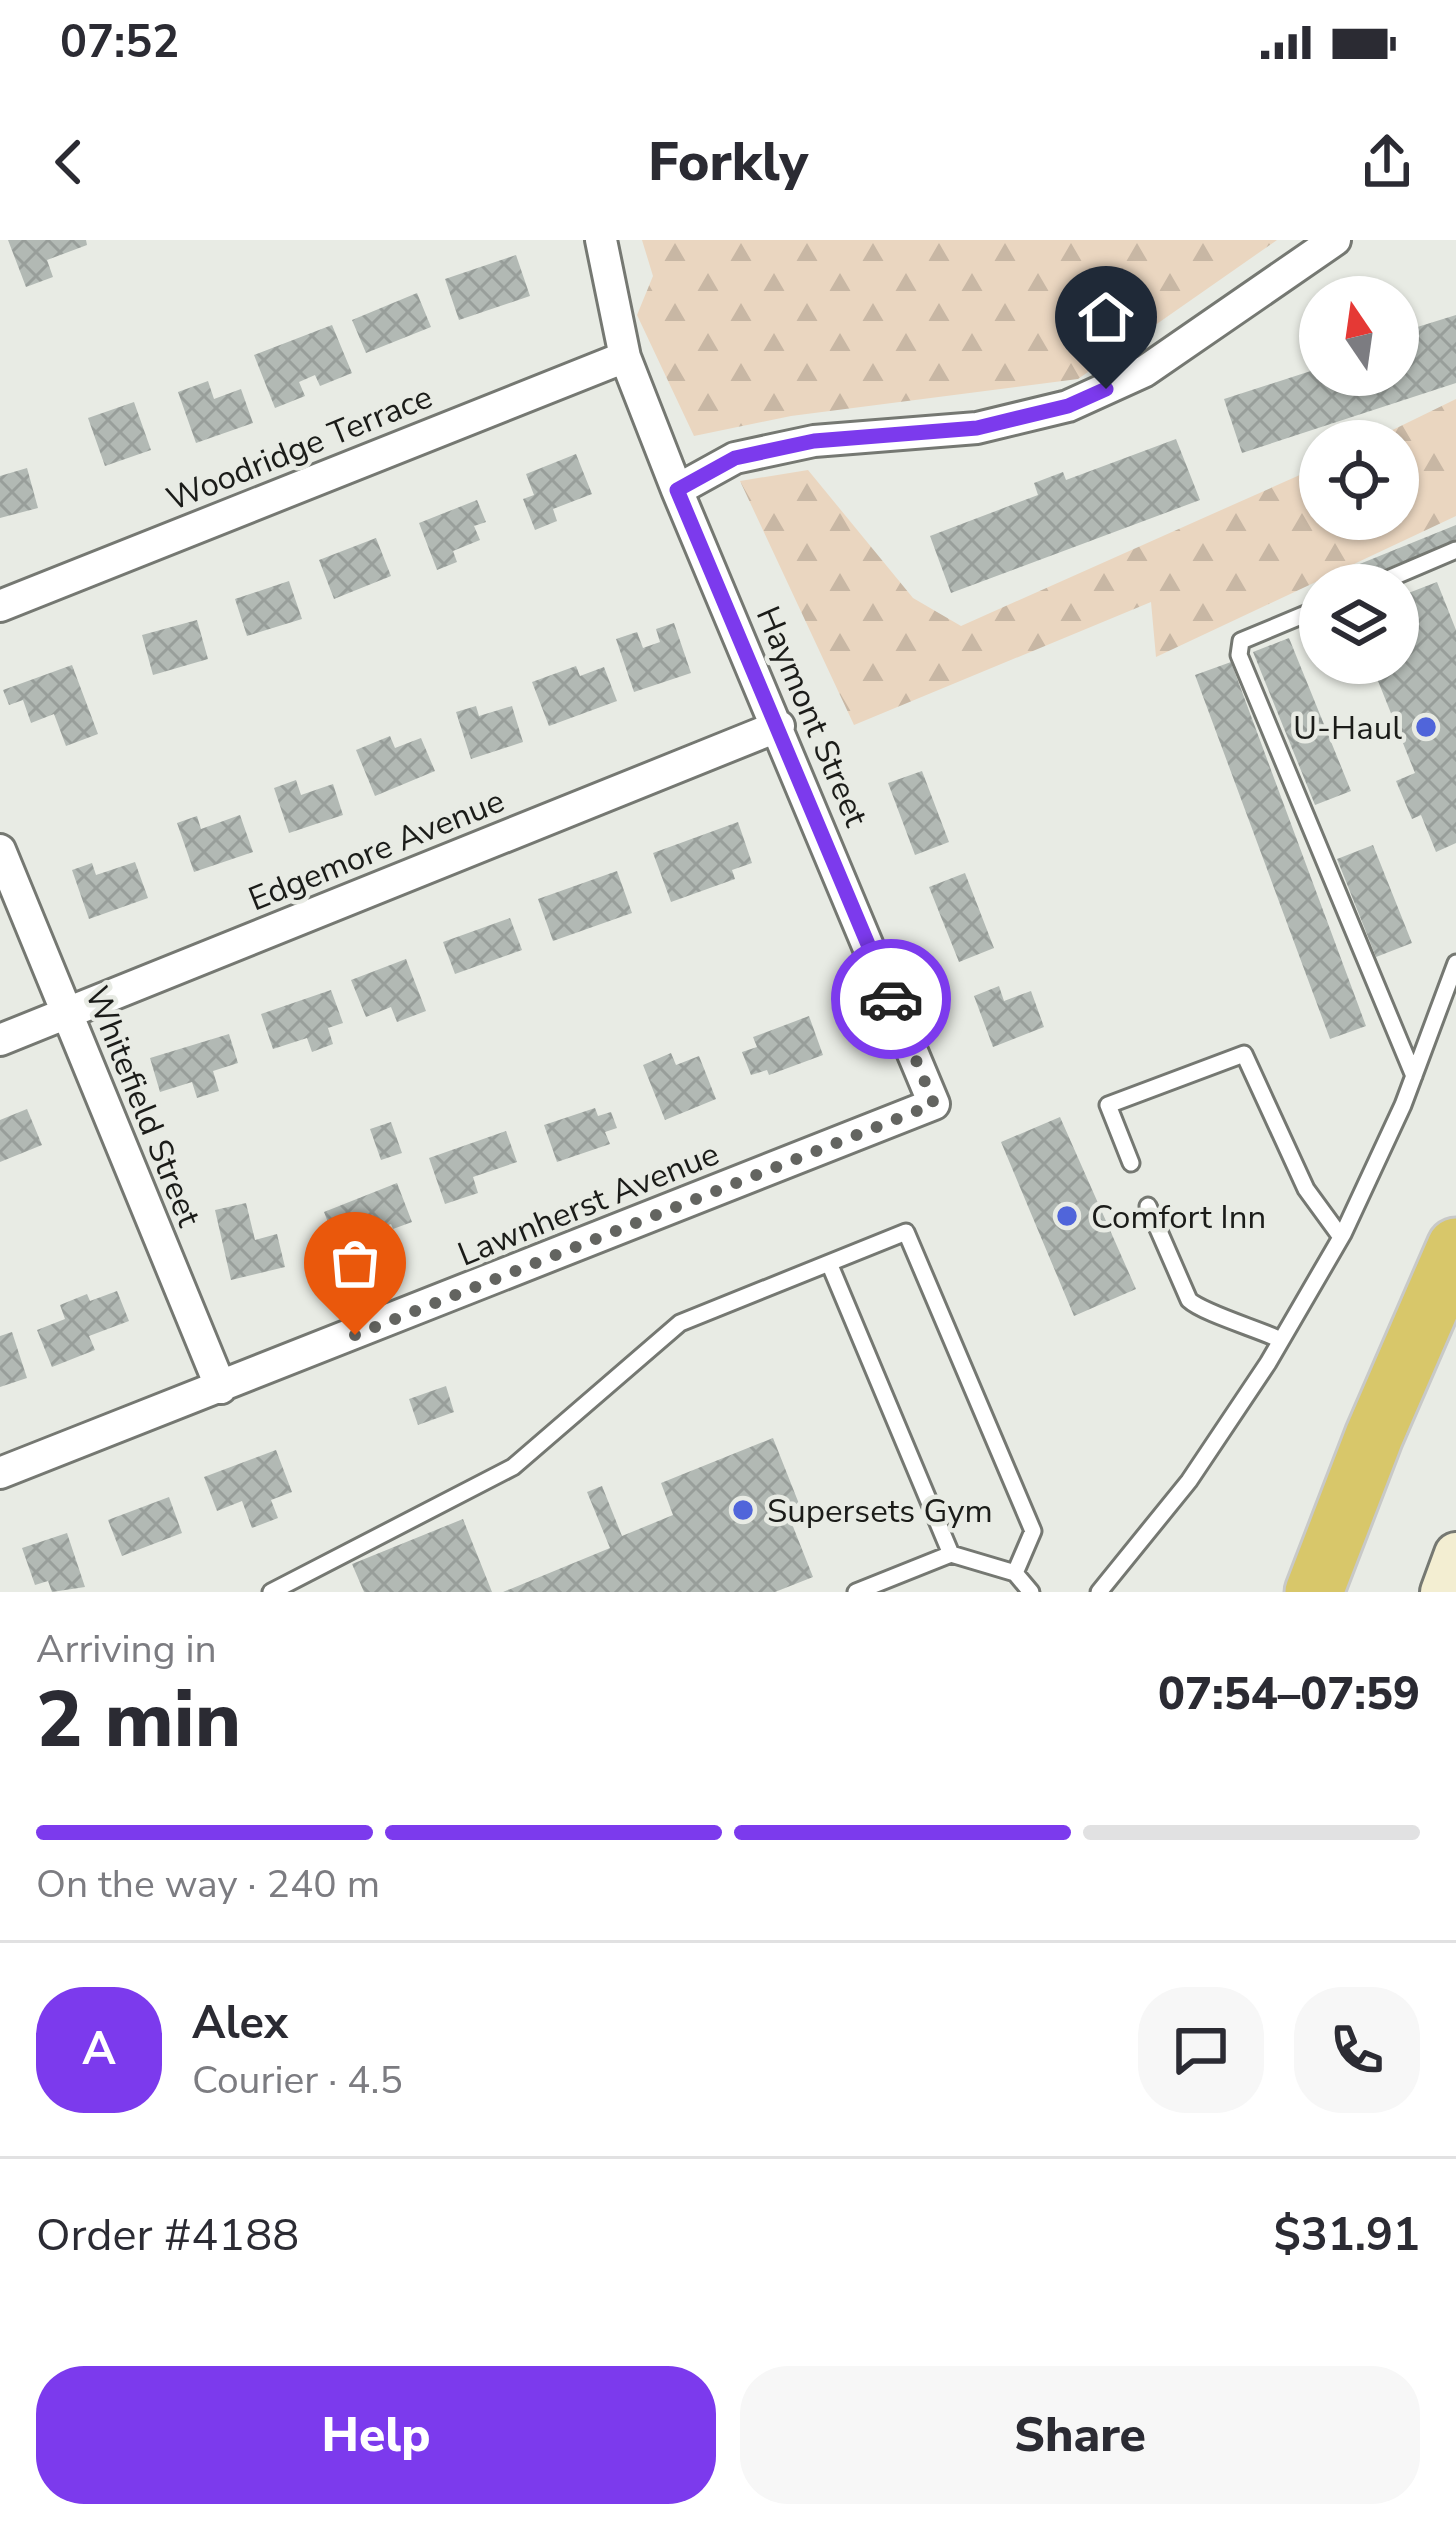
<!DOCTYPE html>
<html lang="en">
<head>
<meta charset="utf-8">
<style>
  body { margin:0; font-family:"Nunito Sans",sans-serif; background:#f7f7f7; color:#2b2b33; height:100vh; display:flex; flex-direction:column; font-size:45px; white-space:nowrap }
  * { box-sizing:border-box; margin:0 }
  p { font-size:39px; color:#7c7c81 }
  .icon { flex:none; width:66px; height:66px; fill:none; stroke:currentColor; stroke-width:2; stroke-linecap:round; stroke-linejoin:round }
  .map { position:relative; height:1352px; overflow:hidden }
  .side { display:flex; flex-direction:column; background:#fff; flex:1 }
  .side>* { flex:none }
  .needle { width:78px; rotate:347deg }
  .controls { position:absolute; left:1299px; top:36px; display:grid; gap:24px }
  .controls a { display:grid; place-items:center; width:120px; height:120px; border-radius:50%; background:#fff; box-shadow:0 3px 9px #0004; font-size:60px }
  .pin { position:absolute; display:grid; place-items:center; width:102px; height:102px; color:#fff; margin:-123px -51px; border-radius:50% 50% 50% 0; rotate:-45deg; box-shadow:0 0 12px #0007 }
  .pin .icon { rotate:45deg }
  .courier { position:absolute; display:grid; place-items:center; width:120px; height:120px; margin:-60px; border:9px solid #7c3aed; border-radius:50%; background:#fff; color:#222; box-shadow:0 3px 15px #0007 }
  .overview em { font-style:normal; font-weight:800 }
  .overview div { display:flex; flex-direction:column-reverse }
  .overview { display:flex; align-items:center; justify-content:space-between; height:204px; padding:0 36px }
  h1 { font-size:78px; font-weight:800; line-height:90px }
  .bar { display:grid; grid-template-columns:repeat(4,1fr); gap:18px 12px; align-content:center; height:144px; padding:0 36px }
  .bar i { height:15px; border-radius:9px; background:#e1e1e2 }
  .bar .selected { background:#7c3aed }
  .bar p { grid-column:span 4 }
  .line { display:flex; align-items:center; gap:30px; padding:0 36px; border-top:3px solid #e1e1e2 }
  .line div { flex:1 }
  .round { display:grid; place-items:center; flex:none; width:126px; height:126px; border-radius:48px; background:#f7f7f7 }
  .action { display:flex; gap:24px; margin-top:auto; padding:24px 36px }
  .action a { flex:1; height:138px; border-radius:48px; background:#7c3aed; color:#fff; font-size:48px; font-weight:800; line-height:138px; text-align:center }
  .action a+a { background:#f7f7f7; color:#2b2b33 }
  .status { display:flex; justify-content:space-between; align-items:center; height:84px; padding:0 60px; background:#fff; direction:ltr }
  .status svg { height:33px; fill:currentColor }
  header { display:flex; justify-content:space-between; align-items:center; height:156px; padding:0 36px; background:#fff; font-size:54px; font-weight:800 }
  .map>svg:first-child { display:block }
</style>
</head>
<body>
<div class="status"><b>07:52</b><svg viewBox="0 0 49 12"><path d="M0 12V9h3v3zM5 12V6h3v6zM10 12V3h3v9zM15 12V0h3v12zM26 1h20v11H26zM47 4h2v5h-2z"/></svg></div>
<header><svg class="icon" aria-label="back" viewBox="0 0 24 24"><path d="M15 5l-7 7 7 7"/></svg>Forkly<svg class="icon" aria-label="share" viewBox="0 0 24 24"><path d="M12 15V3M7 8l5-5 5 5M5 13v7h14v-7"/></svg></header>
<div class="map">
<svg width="1456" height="1352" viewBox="0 0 1456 1352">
  <defs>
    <pattern id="forest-firs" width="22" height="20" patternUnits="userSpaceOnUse" patternTransform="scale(3)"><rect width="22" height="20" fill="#ead6c0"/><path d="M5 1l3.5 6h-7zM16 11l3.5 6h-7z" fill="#c8b7a4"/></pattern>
    <pattern id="building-cross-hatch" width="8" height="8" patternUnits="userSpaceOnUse" patternTransform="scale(3)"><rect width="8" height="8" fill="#b2b9b4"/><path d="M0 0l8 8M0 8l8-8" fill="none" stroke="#989e9a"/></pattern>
  </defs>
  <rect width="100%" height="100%" fill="#e8ebe4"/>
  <!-- forest -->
  <path fill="url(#forest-firs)" d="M642,0h635l-199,139 -287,37 -97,20 -57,-121 16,-39z
    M1456,159v117l-300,141 -5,-55 -297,123 -114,-244 68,-11 105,128 48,28 359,-160v53h78v-78h-28z"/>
  <!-- building -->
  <path fill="url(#building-cross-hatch)" d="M8,0h78l1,5 -40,15 6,17 -27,10z
    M516,15l14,41 -71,24 -14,-41z
    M417,53l14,34 -65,26 -14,-33z
    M1456,75v68l-214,70 -18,-54 96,-31v7h78v-42z
    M332,85l20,48 -32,13 -5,-11 -16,7 6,14 -30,12 -21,-53z
    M208,141l6,18 27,-10 12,34 -57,20 -18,-51z
    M134,162l17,48 -46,16 -17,-48z
    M1176,199l24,61 -249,93 -21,-57 108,-41 -4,-12 29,-11 3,8z
    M576,214l16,40 -39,15 4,12 -22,9 -12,-31 11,-4 -8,-21z
    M27,228l11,40 -38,10v-42z
    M477,260l9,22 -12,4 6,14 -27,11 4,11 -20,8 -18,-47z
    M1456,285v15l-110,45h-18l-3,-7z
    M376,298l15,38 -57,23 -15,-39z
    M289,341l13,38 -55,17 -12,-37z
    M1437,342l19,48v213l-20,9 -15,-37 -9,4 -16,-38 19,-8 -41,-102 -28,11 -7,-19h59v-66z
    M197,380l11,39 -55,16 -11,-40z
    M674,383l17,50 -57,19 -18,-53 21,-7 6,16 17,-6 -4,-13z
    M1289,398l62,153 -36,14 -62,-153z
    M1231,422l135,364 -36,13 -135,-364z
    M72,425l26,69 -32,12 -12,-32 -23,9 -8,-23 -14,5 -6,-15z
    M576,426l4,10 24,-9 13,34 -68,25 -17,-44z
    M476,466l3,10 33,-10 11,36 -52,17 -15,-47z
    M390,496l5,12 26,-10 14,33 -60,25 -19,-46z
    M922,531l27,71 -34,13 -27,-72z
    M296,540l5,15 32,-11 10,31 -54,18 -15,-45z
    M240,575l13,37 -59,20 -17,-49 20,-7 4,13z
    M738,582l14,41 -20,7 3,9 -64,23 -18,-49z
    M1373,605l39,98 -36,14 -39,-98z
    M135,622l13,36 -59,21 -17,-49 20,-7 4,12z
    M617,631l15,42 -79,28 -15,-42z
    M965,633l29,75 -35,14 -30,-75z
    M510,678l12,32 -67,24 -12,-32z
    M406,719l20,52 -29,11 -6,-15 -25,10 -15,-37z
    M999,746l5,15 27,-10 13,36 -51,20 -19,-51z
    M331,750l12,33 -15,5 5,16 -21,8 -5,-14 -34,11 -12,-35z
    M809,776l14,39 -54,20 -2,-5 -16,5 -9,-23 15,-5 -4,-10z
    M229,794l9,29 -25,8 6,20 -22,7 -5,-16 -32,10 -10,-34z
    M671,813l5,12 23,-9 17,43 -51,21 -22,-55z
    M595,868l3,8 13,-4 6,16 -12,4 5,12 -53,18 -13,-37z
    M27,869l15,36 -42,17v-42z
    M1060,877l76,172 -62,27 -73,-174z
    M391,882l11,31 -21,7 -11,-31z
    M506,891l11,31 -44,15 5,16 -33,11 -16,-46z
    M397,943l15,39 -19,7 -2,-5 -25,10 2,5 -29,12 -15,-39z
    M246,963l9,37 22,-6 8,33 -54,13 -16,-70z
    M117,1051l12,30 -40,15 6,14 -43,17 -15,-37 28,-11 -5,-14 27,-11 3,7z
    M12,1092l15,46 -27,9v-51z
    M446,1146l8,26 -36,13 -9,-26z
    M773,1198l32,81 -13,5 21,53 -38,15h-272l107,-44 -23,-56 15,-6 20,50 51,-21 -12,-32z
    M276,1210l16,42 -21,8 7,18 -26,10 -10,-27 -25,10 -13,-34z
    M169,1257l13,36 -60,23 -14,-36z
    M463,1279l29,73h-128l-12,-28z
    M67,1293l18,54 -33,5 -4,-11 -13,4 -13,-37z"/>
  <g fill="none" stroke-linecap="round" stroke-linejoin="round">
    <defs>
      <path id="service" d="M1374,345l82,-35
        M1320,368l-79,33 -2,14 175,421
        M1131,923l-23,-58 136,-51 62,135 35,48
        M1148,966l41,94c14,13 69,29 92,40
        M829,1023l122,291
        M271,1352l242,-125 167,-144 226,-91 127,299 -18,42
        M856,1352l95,-38 64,19 16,19
        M1099,1352l90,-111 79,-118 75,-129 60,-129 53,-142"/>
      <path id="minor" d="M677,250l58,-32 79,-17 163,-13 91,-22 77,-35 190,-131
        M0,366l625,-249
        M0,610l221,538
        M0,800l779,-314
        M0,1233l934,-369 -257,-614 -52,-133 -24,-117"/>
      <path id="secondary" d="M1442,1352l14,-38"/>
      <path id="motorway" d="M1314,1352l60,-156 82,-189"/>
    </defs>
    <!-- service casing -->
    <use href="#service" stroke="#757872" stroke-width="21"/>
    <!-- minor casing -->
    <use href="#minor" stroke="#757872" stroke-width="36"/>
    <!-- secondary casing -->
    <use href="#secondary" stroke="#757872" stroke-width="48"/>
    <!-- motorway casing -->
    <use href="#motorway" stroke="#c8c9c8" stroke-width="63"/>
    <!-- service -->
    <use href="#service" stroke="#fff" stroke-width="15"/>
    <!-- minor -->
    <use href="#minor" stroke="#fff" stroke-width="30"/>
    <!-- secondary -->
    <use href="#secondary" stroke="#f3eed2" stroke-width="42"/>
    <!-- motorway -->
    <use href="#motorway" stroke="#d8c76a" stroke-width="57"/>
  </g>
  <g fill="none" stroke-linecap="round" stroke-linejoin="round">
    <!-- done -->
    <path stroke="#636460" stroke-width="12" stroke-dasharray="0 21.6" d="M355,1095l579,-231 -43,-105"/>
    <!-- route -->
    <path stroke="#7c3aed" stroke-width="15" d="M891,759l-214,-509 58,-32 79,-17 163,-13 91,-22 38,-17"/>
  </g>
  <!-- markers -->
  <g fill="#5065da" stroke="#e8ebe4" stroke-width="4.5">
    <circle cx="1426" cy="487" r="12"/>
    <circle cx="1067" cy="976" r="12"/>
    <circle cx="743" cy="1270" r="12"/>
  </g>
  <g text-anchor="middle" stroke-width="9" stroke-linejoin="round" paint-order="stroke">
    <!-- street labels -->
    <g font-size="33" fill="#1b1c19" stroke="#e8ebe4">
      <text transform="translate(299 207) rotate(-22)" y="12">Woodridge Terrace</text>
      <text transform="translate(813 476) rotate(67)" y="12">Haymont Street</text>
      <text transform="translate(376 609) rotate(-22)" y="12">Edgemore Avenue</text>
      <text transform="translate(144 866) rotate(68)" y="12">Whitefield Street</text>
      <text transform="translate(588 963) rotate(-22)" y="12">Lawnherst Avenue</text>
    </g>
    <!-- poi labels -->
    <g font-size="33" fill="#1b1c19" stroke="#e8ebe4" text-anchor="start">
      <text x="1402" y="499" text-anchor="end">U-Haul</text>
      <text x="1091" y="988">Comfort Inn</text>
      <text x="767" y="1282">Supersets Gym</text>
    </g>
  </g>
</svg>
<div class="controls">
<a><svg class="needle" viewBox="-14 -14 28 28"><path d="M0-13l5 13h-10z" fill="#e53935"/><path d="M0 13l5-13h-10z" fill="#7c7c81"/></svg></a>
<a><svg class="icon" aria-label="locate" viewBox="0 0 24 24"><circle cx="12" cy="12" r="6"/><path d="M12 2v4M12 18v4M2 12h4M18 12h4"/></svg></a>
<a><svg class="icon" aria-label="layers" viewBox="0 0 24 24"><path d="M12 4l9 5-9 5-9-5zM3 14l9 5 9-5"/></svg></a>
</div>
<div class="pin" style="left:355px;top:1095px;background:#ea580c"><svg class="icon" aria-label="bag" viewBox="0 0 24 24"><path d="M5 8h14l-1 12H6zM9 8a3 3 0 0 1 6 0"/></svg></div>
<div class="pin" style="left:1106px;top:149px;background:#1f2937"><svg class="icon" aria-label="home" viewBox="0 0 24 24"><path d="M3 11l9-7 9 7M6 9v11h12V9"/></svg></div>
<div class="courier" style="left:891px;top:759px"><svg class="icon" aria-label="car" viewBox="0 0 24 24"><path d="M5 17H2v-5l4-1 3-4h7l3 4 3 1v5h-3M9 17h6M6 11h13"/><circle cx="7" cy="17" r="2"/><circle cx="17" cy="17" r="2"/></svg></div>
</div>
<section class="side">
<div class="overview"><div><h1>2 min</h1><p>Arriving in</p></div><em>07:54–07:59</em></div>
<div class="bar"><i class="selected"></i><i class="selected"></i><i class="selected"></i><i></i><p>On the way · 240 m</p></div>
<div class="line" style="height:216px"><b class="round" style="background:#7c3aed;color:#fff">A</b><div><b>Alex</b><p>Courier · 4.5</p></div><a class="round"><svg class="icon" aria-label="chat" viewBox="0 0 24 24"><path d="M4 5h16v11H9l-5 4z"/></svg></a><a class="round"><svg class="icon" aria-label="phone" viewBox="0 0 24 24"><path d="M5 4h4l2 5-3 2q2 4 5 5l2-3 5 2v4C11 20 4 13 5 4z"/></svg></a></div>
<div class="line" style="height:156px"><div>Order #4188</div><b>$31.91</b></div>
<div class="action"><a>Help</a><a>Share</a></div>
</section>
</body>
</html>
